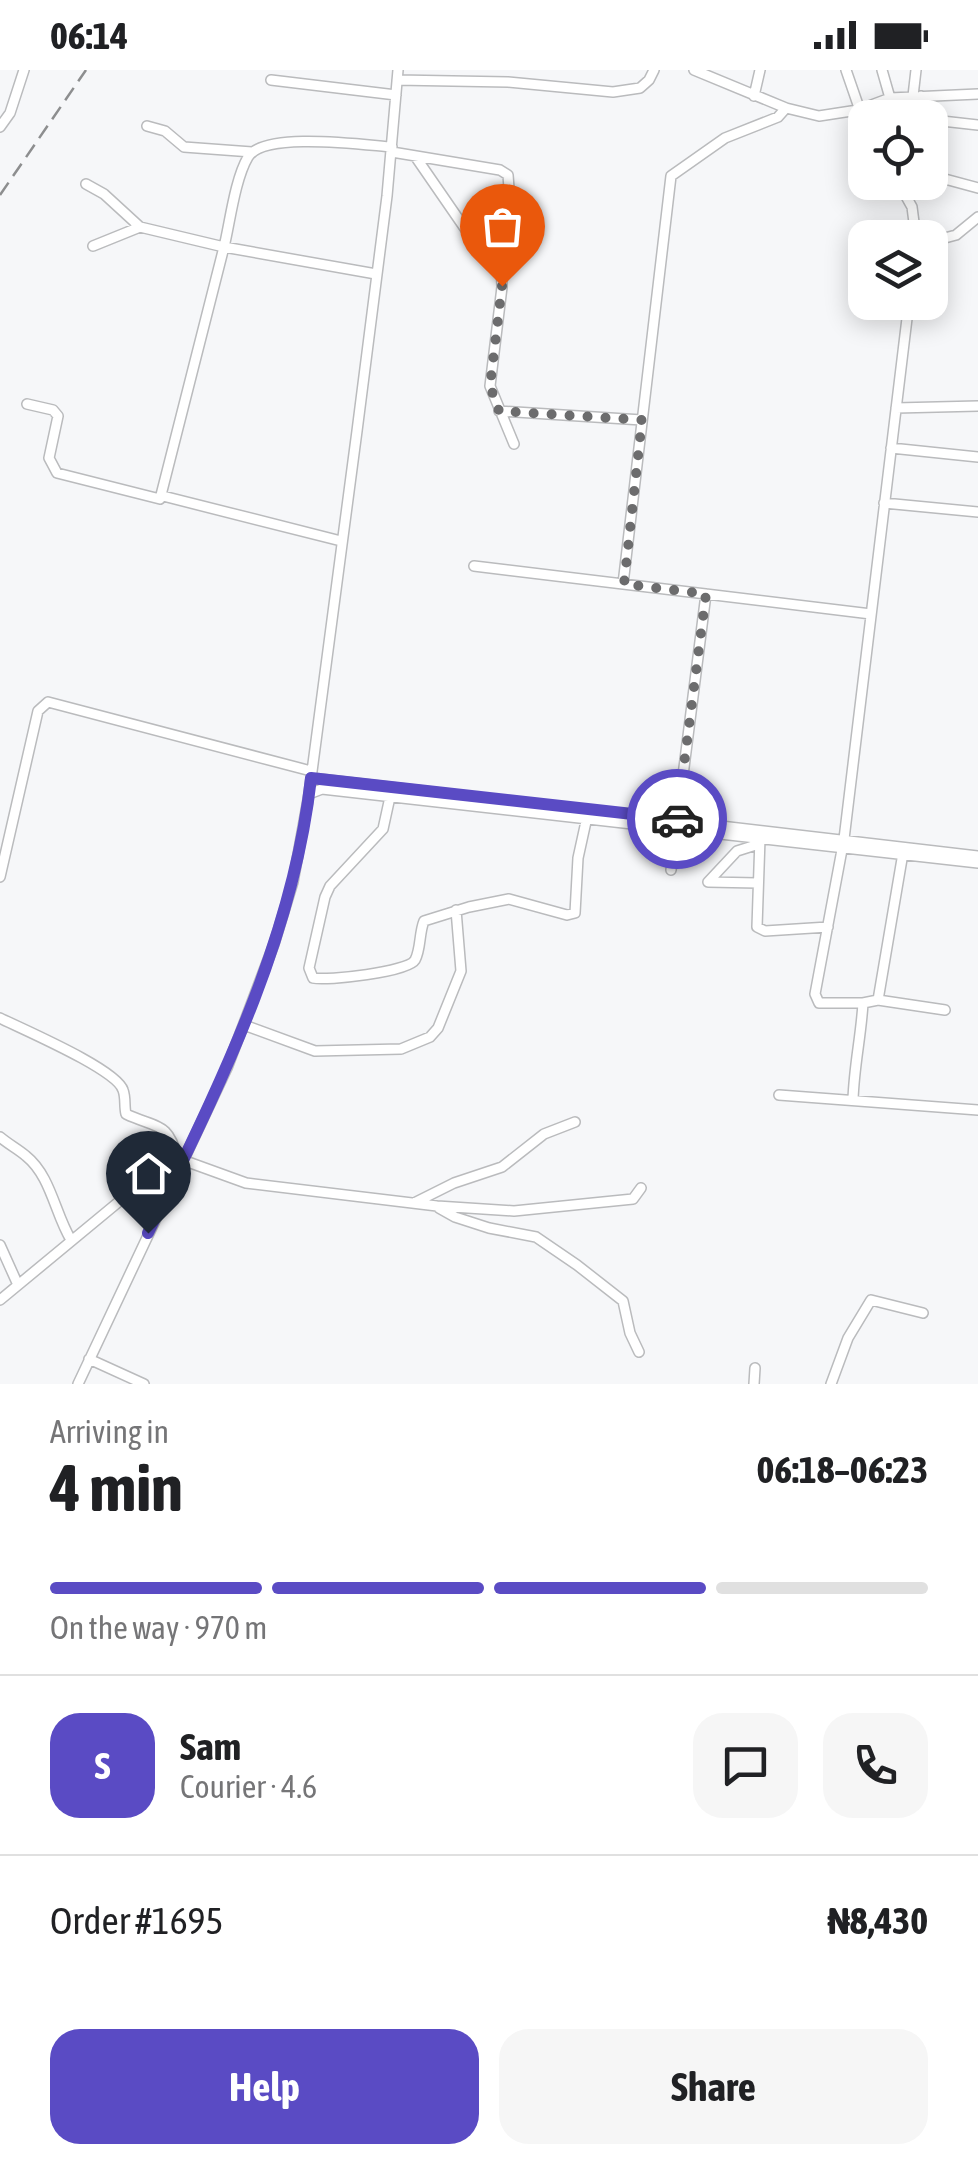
<!DOCTYPE html>
<html lang="en">
<head>
<meta charset="utf-8">
<style>
  body { margin:0; font-family:"Asap Condensed",sans-serif; background:#f6f6f6; color:#202124; height:100vh; display:flex; flex-direction:column; font-size:38px; white-space:nowrap }
  * { box-sizing:border-box; margin:0 }
  p { font-size:32px; color:#757577 }
  .icon { flex:none; width:55px; height:55px; fill:none; stroke:currentColor; stroke-width:2; stroke-linecap:round; stroke-linejoin:round }
  .map { position:relative; height:1314px; overflow:hidden }
  .panel { display:flex; flex-direction:column; background:#fff; flex:1 }
  .panel>* { flex:none }
  .tools { position:absolute; left:848px; top:30px; display:grid; gap:20px }
  .tools a { display:grid; place-items:center; width:100px; height:100px; border-radius:20px; background:#fff; box-shadow:0 5px 25px #0003; font-size:50px }
  .pin { position:absolute; display:grid; place-items:center; width:85px; height:85px; color:#fff; margin:-102px -42px; border-radius:50% 50% 50% 0; rotate:-45deg; box-shadow:0 0 10px #0007 }
  .pin .icon { rotate:45deg }
  .courier { position:absolute; display:grid; place-items:center; width:100px; height:100px; margin:-50px; border:8px solid #5a4bc4; border-radius:50%; background:#fff; color:#222; box-shadow:0 2px 12px #0007 }
  .overview em { font-style:normal; font-weight:700 }
  .overview div { display:flex; flex-direction:column-reverse }
  .overview { display:flex; align-items:center; justify-content:space-between; height:170px; padding:0 50px }
  h1 { font-size:65px; font-weight:700; line-height:75px }
  .bar { display:grid; grid-template-columns:repeat(4,1fr); gap:15px 10px; align-content:center; height:120px; padding:0 50px }
  .bar i { height:12px; border-radius:8px; background:#e0e0e0 }
  .bar .on { background:#5a4bc4 }
  .bar p { grid-column:span 4 }
  .line { display:flex; align-items:center; gap:25px; padding:0 50px; border-top:2px solid #e0e0e0 }
  .line div { flex:1 }
  .round { display:grid; place-items:center; flex:none; width:105px; height:105px; border-radius:30px; background:#f6f6f6 }
  .cta { display:flex; gap:20px; margin-top:auto; padding:20px 50px }
  .cta a { flex:1; height:115px; border-radius:30px; background:#5a4bc4; color:#fff; font-size:40px; font-weight:700; line-height:115px; text-align:center }
  .cta a+a { background:#f6f6f6; color:#202124 }
  .status { display:flex; justify-content:space-between; align-items:center; height:70px; padding:0 50px; background:#fff; direction:ltr }
  .status svg { height:28px; fill:currentColor }
  .map>svg:first-child { display:block }
</style>
</head>
<body>
<div class="status"><b>06:14</b><svg viewBox="0 0 49 12"><path d="M0 12V9h3v3zM5 12V6h3v6zM10 12V3h3v9zM15 12V0h3v12zM26 1h20v11H26zM47 4h2v5h-2z"/></svg></div>
<div class="map">
<svg width="978" height="1314" viewBox="0 0 978 1314">
  <rect width="100%" height="100%" fill="#f6f7f9"/>
  <g fill="none" stroke-linecap="round" stroke-linejoin="round">
    <defs>
      <path id="minor" d="M694,0l92,38 33,8 39,-6 32,-12 88,-4
        M846,0l19,55
        M882,0l8,28
        M271,10l125,15
        M397,10l111,2 105,10 27,-4 9,-8 5,-10
        M754,26l6,-26
        M913,26l3,-26
        M921,26l21,25 36,4
        M147,56l18,5 19,16 68,5
        M0,57l10,-14 14,-43
        M392,82l108,18 8,5 2,27 -9,57 1,28 -12,99 24,58
        M415,86l60,87 26,16
        M930,105l48,13
        M898,112l14,25 4,31
        M86,114l18,10 36,33
        M930,172l26,-7 22,-18
        M93,176l47,-19 84,20c6,-25 11,-68 24,-90 16,-26 116,-12 144,-10
        M27,334l26,6 5,6 -9,42 8,15 103,26 64,-252 152,27
        M896,338l82,-2
        M499,341l143,9
        M891,378l87,9
        M163,426l178,45
        M884,433l94,9
        M474,496l397,48
        M623,514l48,-408 54,-38 53,-21 8,-9
        M311,708l667,78
        M309,724l13,-5 656,74
        M390,727l-7,32 -53,57 -5,11 -16,71 4,10c14,3 95,-6 102,-18 6,-11 4,-27 9,-39l45,-14 40,-8 58,16 8,-2 3,-55 9,-41
        M760,768l-3,89 8,4 63,-4
        M903,783l-25,147 67,10
        M671,800l35,-276
        M0,807l38,-166 10,-9 263,69
        M757,813l-49,-1 29,-31 22,-7
        M863,933h-44l-4,-9 29,-155 65,-537
        M0,948c24,12 116,51 123,72 3,8 1,16 3,24 29,14 43,7 51,44l69,25 191,23 77,5 119,-12 8,-11
        M244,955l71,26 86,-2 29,-12 8,-9 23,-57 -5,-61
        M779,1025l199,15
        M853,1030c1,-34 8,-63 10,-97l15,-3
        M0,1067c8,7 18,12 26,19 25,20 29,58 45,84
        M416,1132l38,-19 48,-16 42,-33 31,-12
        M439,1138l16,9 34,11 47,9 41,28 46,36 7,32 9,19
        M0,1175l18,40
        M0,1230l156,-129 21,-13
        M89,1289l55,25
        M78,1314l149,-316 47,-124 19,-62 16,-88 48,-363 30,-235 11,-126
        M754,1314l1,-16
        M831,1314l17,-46 23,-38 52,13"/>
    </defs>
    <!-- minor casing -->
    <use href="#minor" stroke="#babbbd" stroke-width="12"/>
    <!-- minor -->
    <use href="#minor" stroke="#fff" stroke-width="9"/>
    <!-- rail -->
    <path stroke="#8d8e8f" stroke-width="2.5" stroke-dasharray="15 8" stroke-linecap="butt" d="M0,125l86,-125"/>
  </g>
  <g fill="none" stroke-linecap="round" stroke-linejoin="round">
    <!-- done -->
    <path stroke="#6c6c6d" stroke-width="10" stroke-dasharray="0 18" d="M502,216l-12,100 9,25 143,9 -18,164 82,10 -29,225"/>
    <!-- route -->
    <path stroke="#5a4bc4" stroke-width="12" d="M148,1163c70,-145 145,-292 163,-455l366,41"/>
  </g>
</svg>
<div class="tools">
<a><svg class="icon" aria-label="locate" viewBox="0 0 24 24"><circle cx="12" cy="12" r="6"/><path d="M12 2v4M12 18v4M2 12h4M18 12h4"/></svg></a>
<a><svg class="icon" aria-label="layers" viewBox="0 0 24 24"><path d="M12 4l9 5-9 5-9-5zM3 14l9 5 9-5"/></svg></a>
</div>
<div class="pin" style="left:502px;top:216px;background:#ea580c"><svg class="icon" aria-label="bag" viewBox="0 0 24 24"><path d="M5 8h14l-1 12H6zM9 8a3 3 0 0 1 6 0"/></svg></div>
<div class="pin" style="left:148px;top:1163px;background:#1f2937"><svg class="icon" aria-label="home" viewBox="0 0 24 24"><path d="M3 11l9-7 9 7M6 9v11h12V9"/></svg></div>
<div class="courier" style="left:677px;top:749px"><svg class="icon" aria-label="car" viewBox="0 0 24 24"><path d="M5 17H2v-5l4-1 3-4h7l3 4 3 1v5h-3M9 17h6M6 11h13"/><circle cx="7" cy="17" r="2"/><circle cx="17" cy="17" r="2"/></svg></div>
</div>
<section class="panel">
<div class="overview"><div><h1>4 min</h1><p>Arriving in</p></div><em>06:18–06:23</em></div>
<div class="bar"><i class="on"></i><i class="on"></i><i class="on"></i><i></i><p>On the way · 970 m</p></div>
<div class="line" style="height:180px"><b class="round" style="background:#5a4bc4;color:#fff">S</b><div><b>Sam</b><p>Courier · 4.6</p></div><a class="round"><svg class="icon" aria-label="chat" viewBox="0 0 24 24"><path d="M4 5h16v11H9l-5 4z"/></svg></a><a class="round"><svg class="icon" aria-label="phone" viewBox="0 0 24 24"><path d="M5 4h4l2 5-3 2q2 4 5 5l2-3 5 2v4C11 20 4 13 5 4z"/></svg></a></div>
<div class="line" style="height:130px"><div>Order #1695</div><b>₦8,430</b></div>
<div class="cta"><a>Help</a><a>Share</a></div>
</section>
</body>
</html>
